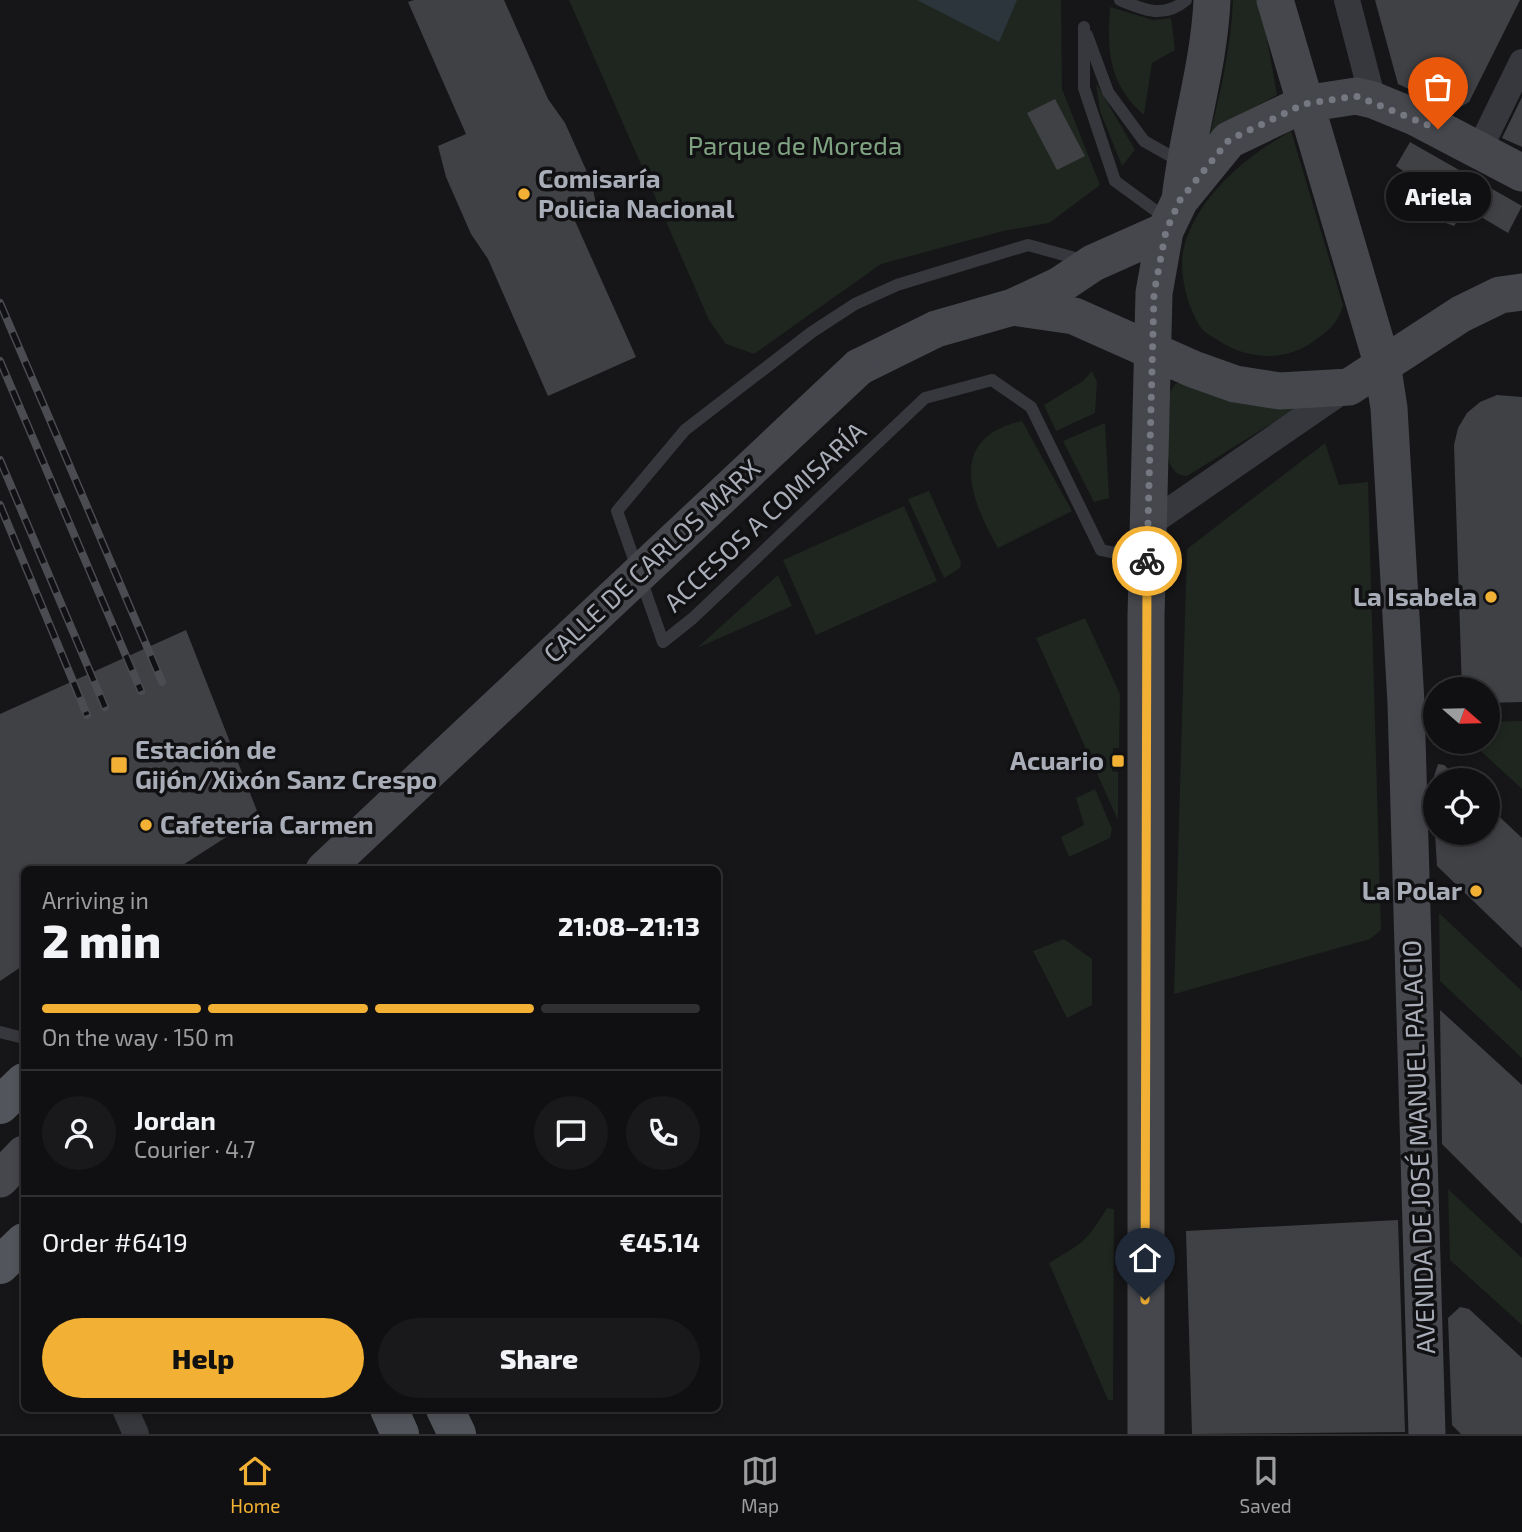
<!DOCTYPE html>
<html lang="en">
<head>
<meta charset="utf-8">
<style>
  body { margin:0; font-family:"Exo 2",sans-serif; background:#19191b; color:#f1f3f6; height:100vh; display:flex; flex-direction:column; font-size:26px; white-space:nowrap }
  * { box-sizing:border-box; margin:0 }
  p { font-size:23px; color:#9c9d9f }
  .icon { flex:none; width:38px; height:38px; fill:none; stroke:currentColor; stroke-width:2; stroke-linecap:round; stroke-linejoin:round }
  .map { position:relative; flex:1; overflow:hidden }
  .sheet { position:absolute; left:21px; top:866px; width:700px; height:546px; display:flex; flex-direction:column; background:#101012; border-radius:10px; box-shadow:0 4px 10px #0003,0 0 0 2px #303032 }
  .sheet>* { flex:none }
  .needle { width:46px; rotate:110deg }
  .buttons { position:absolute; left:1423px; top:677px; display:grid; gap:14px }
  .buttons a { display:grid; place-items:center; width:77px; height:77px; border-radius:50%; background:#101012; box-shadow:0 4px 10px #0003,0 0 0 2px #303032; font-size:35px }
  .pin { position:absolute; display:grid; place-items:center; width:60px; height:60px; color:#fff; margin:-72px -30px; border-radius:50% 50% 50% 0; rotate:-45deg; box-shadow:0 0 7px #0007 }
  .pin .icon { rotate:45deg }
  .courier { position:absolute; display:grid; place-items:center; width:70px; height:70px; margin:-35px; border:5px solid #f2b134; border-radius:50%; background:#fff; color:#222; box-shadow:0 2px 9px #0007 }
  .bubble { position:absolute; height:49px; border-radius:24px; background:#101012; box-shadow:0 4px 10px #0003,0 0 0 2px #303032; font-size:23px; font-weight:800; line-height:49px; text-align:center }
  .head em { font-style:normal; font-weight:800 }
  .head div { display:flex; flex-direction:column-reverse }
  .head { display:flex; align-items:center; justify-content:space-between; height:119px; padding:0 21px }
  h1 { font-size:46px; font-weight:800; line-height:52px }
  .bar { display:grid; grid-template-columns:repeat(4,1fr); gap:10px 7px; align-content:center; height:84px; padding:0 21px }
  .bar i { height:9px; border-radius:5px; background:#303032 }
  .bar .active { background:#f2b134 }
  .bar p { grid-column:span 4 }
  .line { display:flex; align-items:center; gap:18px; padding:0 21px; border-top:2px solid #303032 }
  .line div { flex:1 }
  .round { display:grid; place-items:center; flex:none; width:74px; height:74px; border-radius:37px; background:#19191b }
  .action { display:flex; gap:14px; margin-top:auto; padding:14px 21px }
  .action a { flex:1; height:80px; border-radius:42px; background:#f2b134; color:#111; font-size:28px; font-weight:800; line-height:80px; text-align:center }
  .action a+a { background:#19191b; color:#f1f3f6 }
  .menu { display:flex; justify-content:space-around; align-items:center; height:98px; border-top:2px solid #303032; background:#101012; font-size:19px; color:#9c9d9f }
  .menu a { display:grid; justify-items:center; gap:4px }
  .menu .active { color:#f2b134 }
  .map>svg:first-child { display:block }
</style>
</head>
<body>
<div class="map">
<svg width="1522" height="1434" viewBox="0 0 1522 1434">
  <rect width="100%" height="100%" fill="#161618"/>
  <!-- green -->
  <path fill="#1e261f" d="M569,0h492l1,89 38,96 -51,38 -46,8 -122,33 -127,90 -28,-10 -17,-24z
    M1233,0h27l17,95 -35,19 -35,33c12,-49 24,-97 26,-147z
    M1110,7l43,13 18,-2 4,32 -23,13 -8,52c-35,-31 -37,-62 -34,-108z
    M1096,83l39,67 -13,16 -22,-55z
    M1291,131l52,174c-5,19 -13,24 -29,36 -29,21 -65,19 -95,0 -5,-4 -13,-7 -17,-12 -15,-21 -24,-58 -18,-82 14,-52 63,-91 107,-116z
    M1092,371l5,11 -2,31 -39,18 -12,-26 39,-24z
    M1186,380l109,29 -108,67c-31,-1 -18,-60 -18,-82l6,-10z
    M1022,421l50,90 -74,37c-28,-49 -52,-110 24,-127z
    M1105,423l4,75 -15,4 -31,-61z
    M1325,443l14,42 29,-3 13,448 -11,9 -196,55 13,-445z
    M929,491l32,71 -1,6 -16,10 -36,-79z
    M904,506l33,75 -121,54 -33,-75z
    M778,575l14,31 -95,42z
    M1085,618l35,76 -1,54h-6l-1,23 6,1v48l-82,-182z
    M1522,721v68l-51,-47h17v-20z
    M1095,789l17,40 -2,9 -41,19 -8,-20 23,-12 -8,-27z
    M1439,913l83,78v67l-82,-77z
    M1064,939l28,20v46l-25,13 -34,-67z
    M1448,1189l74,69v67l-72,-65z
    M1107,1208l7,1 -1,191h-5l-59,-137c33,-20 37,-20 58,-55z"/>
  <!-- water -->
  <path fill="#2c353c" d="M917,0h100l-18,42z"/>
  <!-- building -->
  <path fill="#404145" d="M414,0h90l44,99 17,24 27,60 5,28 -22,10 61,136 -88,39 -60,-137 -17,-25 -25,-57 -8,-31 28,-12 -58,-132z
    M1375,0h145l-51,102 -14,8 -57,-26z
    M1522,97v50l-20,-9z
    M1055,99l30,57 -28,14 -30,-57z
    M1410,142l112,64 -14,27 -42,-25 -12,18 -60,-22 12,-31 -10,-7z
    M1497,395l25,2v305l-34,1v-13h-26l-8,-245 4,-17 9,-15 13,-11z
    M186,630l73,186 -84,54h-151v95l-24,16v-267z
    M1438,764l6,1 17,15h-28z
    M1488,806l34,32v110l-85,-82 -2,-33h53z
    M1440,1010l82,75v139l-80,-80z
    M1398,1220l7,212 -213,2 -6,-203z
    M1460,1307l9,2 53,49v76h-61l-9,-9 -4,-107z"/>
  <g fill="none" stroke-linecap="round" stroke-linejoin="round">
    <!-- lane -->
    <path stroke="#37383d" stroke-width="12" d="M1120,0c24,10 44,19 66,0
      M1084,27v61l31,93 52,38
      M1087,35l21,57 36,49 37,21
      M1086,261l-58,-16 -131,40 -42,19 -43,28 -127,98 -68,81 46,131 30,-24 232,-220 67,-18 39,27 70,143 14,3 25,-21
      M0,1032l24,6"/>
    <!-- street -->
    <path stroke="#37383d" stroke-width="26" d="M1347,0l26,100
      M1479,150l43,-88
      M1148,525l200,-138
      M125,1409l11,25"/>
    <!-- secondary -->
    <path stroke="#45474d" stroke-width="37" d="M1275,0l107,363 7,45 17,295 21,731
      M1180,200c7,-67 29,-132 32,-200
      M1013,307l61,9 119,53 42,15 45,7 69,-4 112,-73 39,-19 22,-3
      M859,367l77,-38 77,-22 47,-22 33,-22 72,-32
      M0,1179l24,-25
      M1146,1434v-818l8,-323 11,-62 15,-31 49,-60 75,-36 52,-8 17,4 44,18 105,55"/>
    <!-- primary -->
    <path stroke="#53555c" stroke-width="38" d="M0,1105l24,-23
      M0,1265l24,-23
      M389,1409l11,25
      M445,1409l12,25"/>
    <defs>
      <path id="rail" d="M0,303l162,379
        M0,361l141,330
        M0,460l105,247
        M0,505l87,210"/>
    </defs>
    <!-- rail casing -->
    <use href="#rail" stroke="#4a4c52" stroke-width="8"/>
    <!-- rail -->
    <use href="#rail" stroke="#111113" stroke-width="5" stroke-dasharray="16" stroke-linecap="butt"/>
    <!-- secondary-bridge -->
    <path stroke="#45474d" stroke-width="37" d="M324,870l535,-503"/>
  </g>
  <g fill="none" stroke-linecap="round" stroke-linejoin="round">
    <!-- done -->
    <path stroke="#757880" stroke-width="7" stroke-dasharray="0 12.6" d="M1147,561l7,-268 12,-62 14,-31 49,-60 75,-36 52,-8 82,33"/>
    <!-- route -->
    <path stroke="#f2b134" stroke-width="9" d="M1145,1300l2,-739"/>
  </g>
  <!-- markers -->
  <g fill="#f2b134" stroke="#111113" stroke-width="2.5">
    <circle cx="524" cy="194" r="7"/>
    <circle cx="1491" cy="597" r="7"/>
    <rect x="1111" y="754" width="14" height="14" rx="3.5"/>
    <rect x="110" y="756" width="18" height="18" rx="3.5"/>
    <circle cx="146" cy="825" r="7"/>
    <circle cx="1476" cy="891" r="7"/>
  </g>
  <g text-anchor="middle" stroke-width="7" stroke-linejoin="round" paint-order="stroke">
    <!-- park labels -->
    <g font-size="26" fill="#7fa381" stroke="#111113">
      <text x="795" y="155">Parque de Moreda</text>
    </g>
    <!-- poi labels -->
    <g font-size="26" font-weight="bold" fill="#a8adb8" stroke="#111113" text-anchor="start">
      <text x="538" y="188">Comisaría<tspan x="538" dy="30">Policia Nacional</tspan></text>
      <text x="1477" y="606" text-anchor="end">La Isabela</text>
      <text x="135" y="759">Estación de<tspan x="135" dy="30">Gijón/Xixón Sanz Crespo</tspan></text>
      <text x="1104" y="770" text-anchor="end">Acuario</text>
      <text x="160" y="834">Cafetería Carmen</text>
      <text x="1462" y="900" text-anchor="end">La Polar</text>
    </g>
    <!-- street labels -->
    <g font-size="26" fill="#a8adb8" stroke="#111113">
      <text transform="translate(765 517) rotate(-43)" y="9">ACCESOS A COMISARÍA</text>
      <text transform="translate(652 561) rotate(-43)" y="9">CALLE DE CARLOS MARX</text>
      <text transform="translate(1419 1147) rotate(-92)" y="9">AVENIDA DE JOSÉ MANUEL PALACIO</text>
    </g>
  </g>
</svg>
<div class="buttons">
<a><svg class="needle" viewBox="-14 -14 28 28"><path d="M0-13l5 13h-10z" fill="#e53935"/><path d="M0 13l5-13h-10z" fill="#9c9d9f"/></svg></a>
<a><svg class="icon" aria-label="locate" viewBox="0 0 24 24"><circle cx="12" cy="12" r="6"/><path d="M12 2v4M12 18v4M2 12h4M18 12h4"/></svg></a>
</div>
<div class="pin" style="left:1438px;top:129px;background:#ea580c"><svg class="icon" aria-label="bag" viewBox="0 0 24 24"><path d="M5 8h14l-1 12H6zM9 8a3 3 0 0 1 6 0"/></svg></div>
<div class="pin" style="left:1145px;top:1300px;background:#1f2937"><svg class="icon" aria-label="home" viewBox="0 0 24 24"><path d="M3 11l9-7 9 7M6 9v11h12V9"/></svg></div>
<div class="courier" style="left:1147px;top:561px"><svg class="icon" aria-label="bike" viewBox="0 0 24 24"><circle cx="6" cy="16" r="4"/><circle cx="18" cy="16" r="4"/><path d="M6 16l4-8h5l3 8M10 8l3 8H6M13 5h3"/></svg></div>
<div class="bubble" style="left:1386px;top:172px;width:105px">Ariela</div>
<section class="sheet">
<div class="head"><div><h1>2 min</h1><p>Arriving in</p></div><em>21:08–21:13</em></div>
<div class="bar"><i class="active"></i><i class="active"></i><i class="active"></i><i></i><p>On the way · 150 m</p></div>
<div class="line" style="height:126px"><a class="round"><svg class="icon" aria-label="person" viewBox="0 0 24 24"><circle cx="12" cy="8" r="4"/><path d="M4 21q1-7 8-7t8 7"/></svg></a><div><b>Jordan</b><p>Courier · 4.7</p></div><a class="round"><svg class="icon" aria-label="chat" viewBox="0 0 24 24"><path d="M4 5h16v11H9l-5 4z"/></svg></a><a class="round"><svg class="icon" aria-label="phone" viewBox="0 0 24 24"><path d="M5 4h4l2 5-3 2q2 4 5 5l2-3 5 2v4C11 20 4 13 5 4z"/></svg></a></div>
<div class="line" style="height:91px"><div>Order #6419</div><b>€45.14</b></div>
<div class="action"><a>Help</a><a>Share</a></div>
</section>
</div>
<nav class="menu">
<a class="active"><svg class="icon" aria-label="home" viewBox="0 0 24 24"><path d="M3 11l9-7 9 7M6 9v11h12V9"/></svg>Home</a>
<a><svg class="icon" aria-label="map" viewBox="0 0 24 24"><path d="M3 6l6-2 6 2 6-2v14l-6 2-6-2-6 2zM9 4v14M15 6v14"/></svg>Map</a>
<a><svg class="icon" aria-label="saved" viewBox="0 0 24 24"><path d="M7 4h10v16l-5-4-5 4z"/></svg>Saved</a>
</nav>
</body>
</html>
